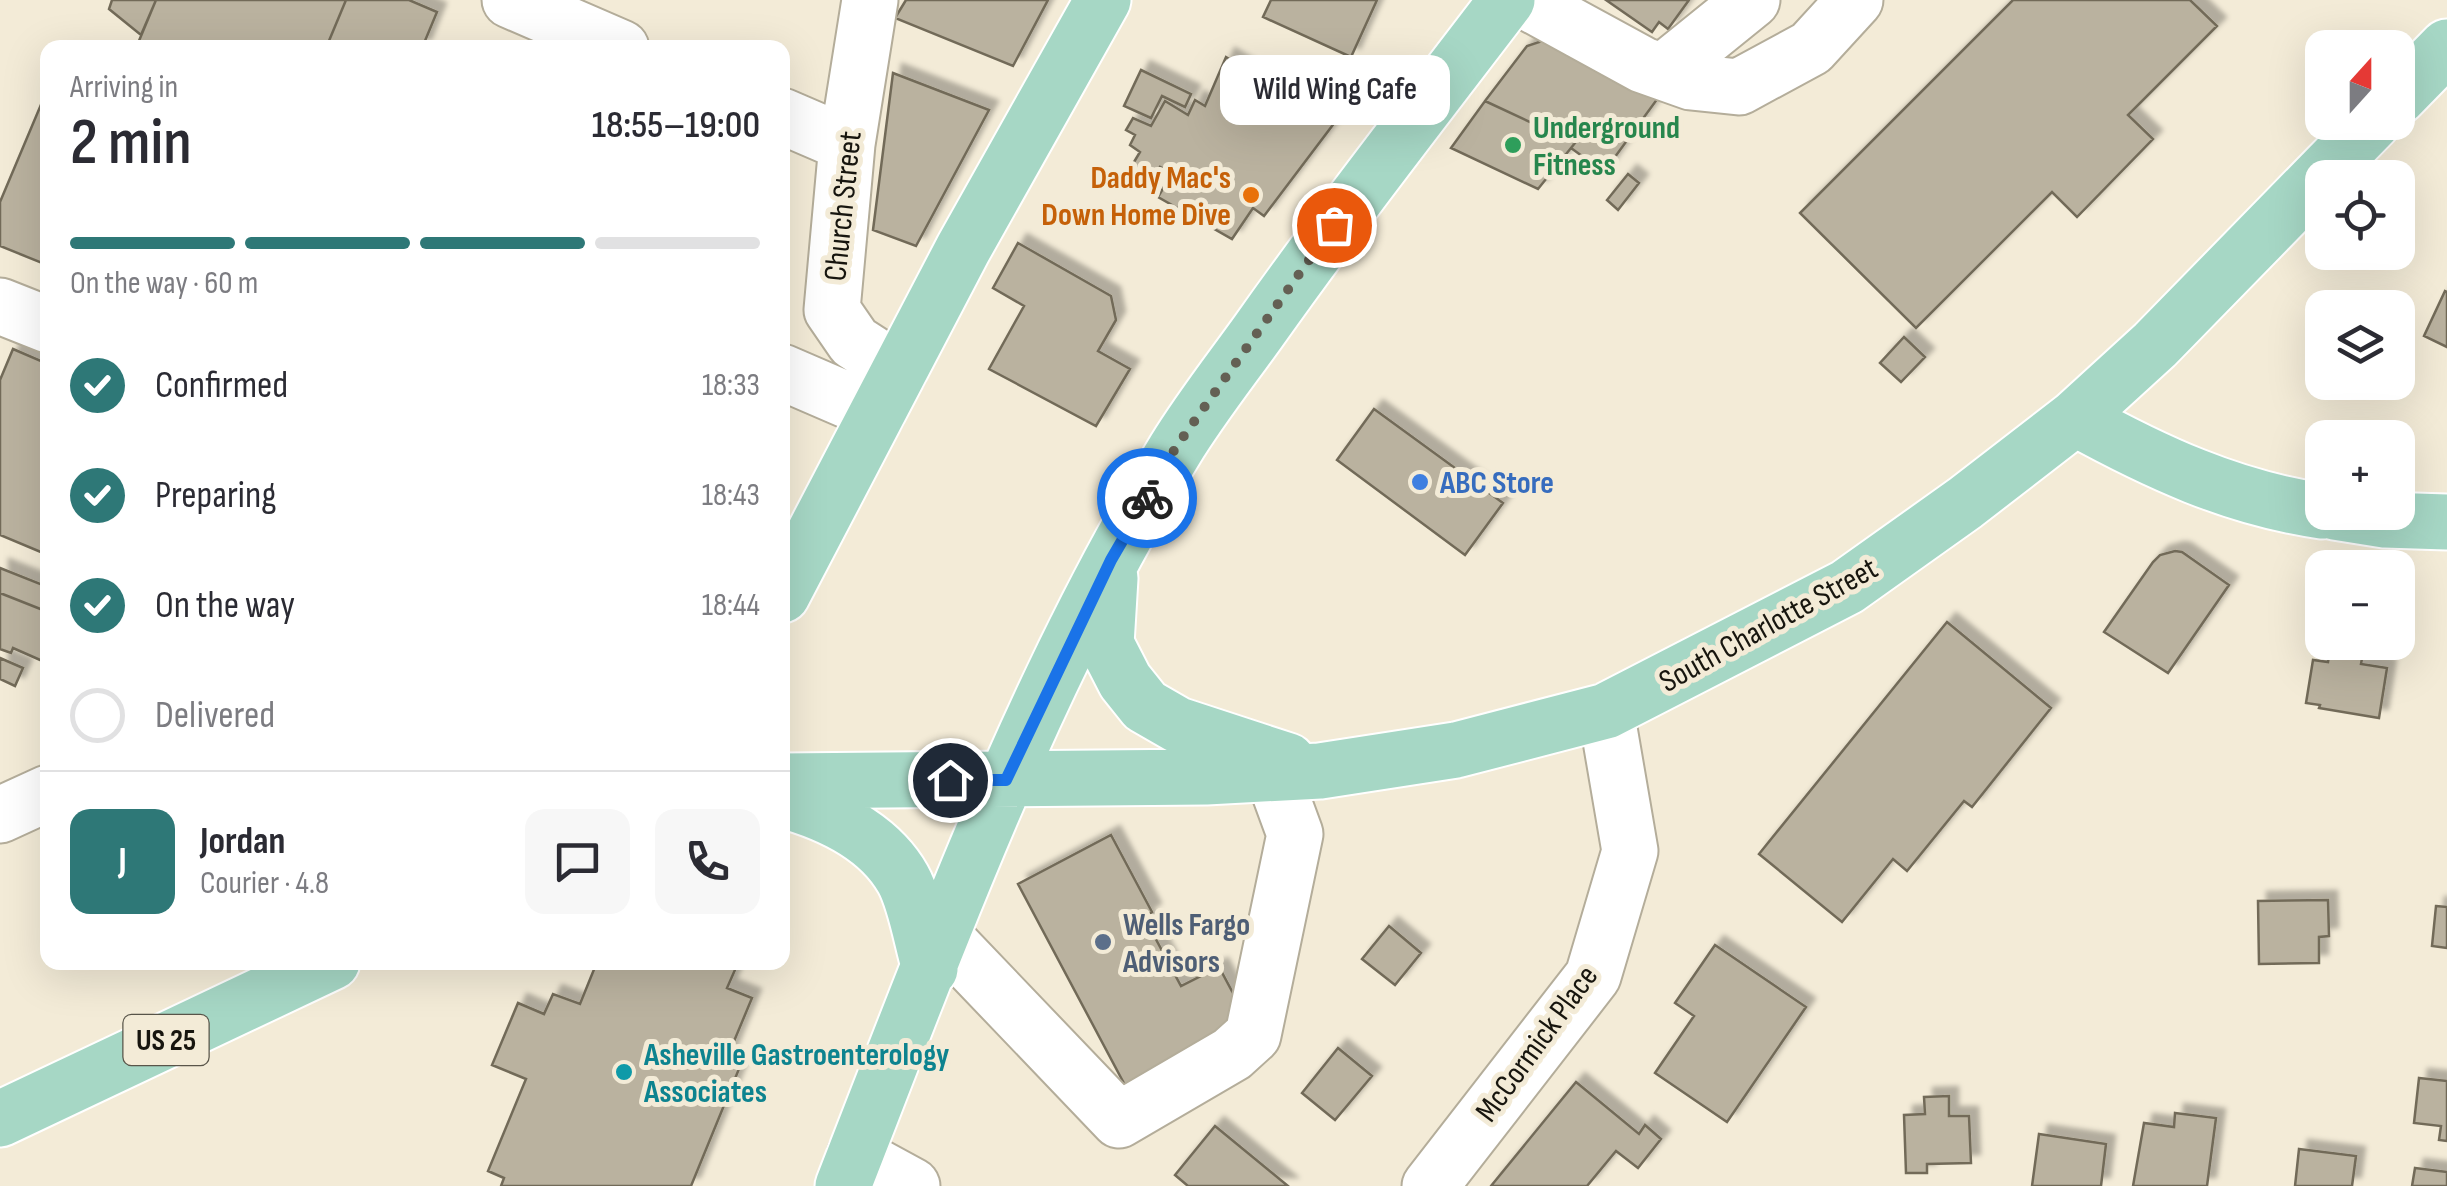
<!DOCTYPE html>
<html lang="en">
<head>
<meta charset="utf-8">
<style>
  body { margin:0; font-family:"Sofia Sans Condensed",sans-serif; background:#f7f7f7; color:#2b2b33; height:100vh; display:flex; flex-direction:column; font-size:38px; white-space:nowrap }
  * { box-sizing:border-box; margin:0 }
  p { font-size:32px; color:#7c7c81 }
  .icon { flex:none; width:55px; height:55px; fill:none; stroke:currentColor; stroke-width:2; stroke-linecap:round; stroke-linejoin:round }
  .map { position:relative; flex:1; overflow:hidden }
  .drawer { position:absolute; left:40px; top:40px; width:750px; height:930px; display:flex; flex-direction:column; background:#fff; border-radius:20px; box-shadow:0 10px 40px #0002 }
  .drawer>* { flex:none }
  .needle { width:65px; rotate:21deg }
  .fabs { position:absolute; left:2305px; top:30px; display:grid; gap:20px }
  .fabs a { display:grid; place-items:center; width:110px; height:110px; border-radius:20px; background:#fff; box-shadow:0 10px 40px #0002; font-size:50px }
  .pin { position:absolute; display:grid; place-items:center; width:85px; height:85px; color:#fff; margin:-42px; border:5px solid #fff; border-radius:50%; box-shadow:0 2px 10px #0007 }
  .courier { position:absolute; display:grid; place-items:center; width:100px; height:100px; margin:-50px; border:8px solid #1a73e8; border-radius:50%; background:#fff; color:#222; box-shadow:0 2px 12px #0007 }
  .bubble { position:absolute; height:70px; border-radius:20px; background:#fff; box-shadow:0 10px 40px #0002; font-size:32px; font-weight:600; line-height:70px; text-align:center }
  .overview em { font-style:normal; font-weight:600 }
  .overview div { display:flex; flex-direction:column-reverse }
  .overview { display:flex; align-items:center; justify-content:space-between; height:170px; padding:0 30px }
  h1 { font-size:65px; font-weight:600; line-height:75px }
  .bar { display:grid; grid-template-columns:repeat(4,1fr); gap:15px 10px; align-content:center; height:120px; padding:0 30px }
  .bar i { height:12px; border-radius:8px; background:#e1e1e2 }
  .bar .current { background:#2e7877 }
  .bar p { grid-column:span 4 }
  .line { display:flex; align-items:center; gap:25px; padding:0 30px; border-top:2px solid #e1e1e2 }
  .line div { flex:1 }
  .round { display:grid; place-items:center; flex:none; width:105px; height:105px; border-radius:20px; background:#f7f7f7 }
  ol { padding:0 30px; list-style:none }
  li { display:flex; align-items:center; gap:30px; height:110px }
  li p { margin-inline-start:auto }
  li .icon { padding:10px; border-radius:50%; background:#2e7877; color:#fff; stroke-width:4 }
  li:last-child { color:#7c7c81 }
  li i { width:55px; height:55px; border:5px solid #e1e1e2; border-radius:50% }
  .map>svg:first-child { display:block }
</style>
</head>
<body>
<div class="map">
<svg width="2447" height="1186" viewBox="0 0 2447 1186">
  <defs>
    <filter id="shadow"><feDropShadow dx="9" dy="-9" stdDeviation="2.5" flood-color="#0004"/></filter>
  </defs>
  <rect width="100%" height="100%" fill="#f3ebd7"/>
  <!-- building -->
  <path fill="#bab29f" stroke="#726b59" stroke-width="2.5" filter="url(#shadow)" d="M112,0h44l-15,35 -32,-26z
    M156,0h190l-20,48h-190z
    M346,0h63l28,12 -15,36h-96z
    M906,0h142l-35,66 -118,-48z
    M1271,0h106l-26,57 -88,-40z
    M1606,0h83l-21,29 -9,-7 -7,10z
    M2013,0h177l27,26 -89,89 25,24 -76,78 -25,-25 -136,136 -116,-115z
    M1548,39l110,59 -54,74 -33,-24 4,-5 -90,-42 42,-55z
    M1226,57l109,65 -71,94 -11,-8 -21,31 -74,-42 14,-24 -12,-6 -13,23 -22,-13 15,-25 -10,-7 5,-10 -9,-5 7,-12 18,8 14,-25 23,14 7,-15 10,6z
    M1141,70l50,24 -6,13 -23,-11 -11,22 -27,-12z
    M893,73l96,37 -73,136 -43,-16z
    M48,88v175l-1,2 -47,-19v-44z
    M1485,101l90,42 -37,46 -87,-41z
    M1628,174l11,9 -21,27 -11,-10z
    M1018,243l93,53 5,24 -18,31 32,18 -34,57 -107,-57 35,-63 -31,-18z
    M2445,291l2,1v55l-23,-11z
    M1904,337l21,20 -24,25 -21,-19z
    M13,349l35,15v191l-48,-20v-155z
    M1374,409l129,94 -38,52 -128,-95z
    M2175,551l7,1 47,33 -61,88 -64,-41 49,-70 7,-7z
    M0,568l48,19v25l-48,-19z
    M0,593l48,19 -1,51 -34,-15 -2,5 -11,-4z
    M1947,622l104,86 -79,99 -8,-6 -57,70 -14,-12 -51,63 -83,-68z
    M2330,648l33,5 -2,11 26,4 -8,50 -60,-10 1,-3 -14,-2 7,-43 15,2z
    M0,658l23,10 -8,18 -15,-7z
    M1111,835l41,77 -8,5 37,69 38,-19 31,58 -123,64 -109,-205z
    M2328,900l1,36 -10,1v26l-60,1 -1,-63z
    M2436,906l11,1v41l-15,-2z
    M1389,926l32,27 -26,32 -33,-26z
    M1715,945l91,62 -79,115 -72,-49 39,-57 -19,-13z
    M597,962l141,1 -11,25 25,10 -25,60 14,6 -50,122h-190l3,-8 -16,-7 38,-92 -34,-14 26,-62 26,11 9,-20 27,10z
    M1338,1048l34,28 -37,44 -33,-27z
    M2419,1078l28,3v60l-8,-1 2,-14 -27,-3z
    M1576,1082l63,52 6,-9 16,14 -23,29 -22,-17 -29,35h-96z
    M1949,1096v20h20l2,47 -44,1v9h-21l-2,-58 21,-1 -1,-17z
    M2175,1113l41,5 -9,68h-74l11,-63 30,4z
    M1215,1126l73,60h-100l-13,-11z
    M2039,1134l67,10 -5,42h-69z
    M2299,1149l57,7 -4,30h-57z
    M2415,1168l32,4v14h-35z"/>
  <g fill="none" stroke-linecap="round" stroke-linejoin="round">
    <defs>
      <path id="minor" d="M510,0l111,48
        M870,0l-23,144 -15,166 22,32 45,29
        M1524,0l119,65 48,17 48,5 72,-39 44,-48
        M1663,72l89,-72
        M782,116l65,28
        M0,306l48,19
        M782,372l95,41
        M0,815l48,-22
        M943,936l176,184 113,-66 21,-19 42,-201 -22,-60
        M855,1155l57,31
        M1430,1186l163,-210 37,-125 -24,-140"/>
      <path id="major" d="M2398,97l49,-50
        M2075,418c80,44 157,80 247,93
        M2335,512l50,8 62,2
        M1110,578l-4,66 19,37 20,25 33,19 110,36
        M782,595l181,-346 140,-249
        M782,781l424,-4 114,-6 136,-21 150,-39 241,-124 118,-84 110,-85 80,-73 218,-223
        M782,800c47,13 96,35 121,79 13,23 19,64 27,90
        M0,1119l332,-157
        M843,1186c97,-248 192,-509 332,-736 25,-41 55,-79 83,-118 80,-113 165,-222 249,-332"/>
    </defs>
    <!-- minor casing -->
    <use href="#minor" stroke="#b4ad9a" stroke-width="59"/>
    <!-- major casing -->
    <use href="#major" stroke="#fff" stroke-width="59"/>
    <!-- minor -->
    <use href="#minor" stroke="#fff" stroke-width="55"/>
    <!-- major -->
    <use href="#major" stroke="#a6d7c5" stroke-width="55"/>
  </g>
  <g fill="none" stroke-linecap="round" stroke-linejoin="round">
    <!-- done -->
    <path stroke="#646054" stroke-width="10" stroke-dasharray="0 18" d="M1147,498l29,-51 158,-222"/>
    <!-- route -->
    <path stroke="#1a73e8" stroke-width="12" d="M950,780h56l105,-220 36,-62"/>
  </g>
  <!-- markers -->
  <circle fill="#2e9e5b" stroke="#f3ebd7" stroke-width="4" cx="1513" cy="145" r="10"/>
  <circle fill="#e8710a" stroke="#f3ebd7" stroke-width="4" cx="1251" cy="195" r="10"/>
  <circle fill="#3f7fe0" stroke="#f3ebd7" stroke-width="4" cx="1420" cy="482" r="10"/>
  <circle fill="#5c6f8a" stroke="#f3ebd7" stroke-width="4" cx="1103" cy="942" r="10"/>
  <circle fill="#0f9aa8" stroke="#f3ebd7" stroke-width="4" cx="624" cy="1072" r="10"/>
  <g text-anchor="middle" stroke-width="10" stroke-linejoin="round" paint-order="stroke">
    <!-- shield labels -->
    <rect fill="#f3ebd7" stroke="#59554a" stroke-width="2.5" x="123.5" y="1015" width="85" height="50" rx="8"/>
    <g font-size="30" font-weight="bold" fill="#17150e">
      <text x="166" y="1050">US 25</text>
    </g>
    <!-- leisure labels -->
    <g font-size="32" font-weight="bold" fill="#27864d" stroke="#f3ebd7" text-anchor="start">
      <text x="1533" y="138">Underground<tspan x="1533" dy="37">Fitness</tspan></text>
    </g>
    <!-- food labels -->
    <g font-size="32" font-weight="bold" fill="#c56008" stroke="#f3ebd7" text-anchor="end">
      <text x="1231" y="188">Daddy Mac's<tspan x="1231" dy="37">Down Home Dive</tspan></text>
    </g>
    <!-- street labels -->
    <g font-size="32" fill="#17150e" stroke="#f3ebd7">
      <text transform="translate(842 206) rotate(-84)" y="11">Church Street</text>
      <text transform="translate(1768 624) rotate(-29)" y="11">South Charlotte Street</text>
      <text transform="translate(1536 1043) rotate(-54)" y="11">McCormick Place</text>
    </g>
    <!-- shop labels -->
    <g font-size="32" font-weight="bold" fill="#366cbe" stroke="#f3ebd7" text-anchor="start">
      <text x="1440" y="493">ABC Store</text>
    </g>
    <!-- service labels -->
    <g font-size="32" font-weight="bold" fill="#4e5e75" stroke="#f3ebd7" text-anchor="start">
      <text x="1123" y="935">Wells Fargo<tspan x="1123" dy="37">Advisors</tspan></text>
    </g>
    <!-- culture labels -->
    <g font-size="32" font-weight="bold" fill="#0d838f" stroke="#f3ebd7" text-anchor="start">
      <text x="644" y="1065">Asheville Gastroenterology<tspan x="644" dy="37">Associates</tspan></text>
    </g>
  </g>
</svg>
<div class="fabs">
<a><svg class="needle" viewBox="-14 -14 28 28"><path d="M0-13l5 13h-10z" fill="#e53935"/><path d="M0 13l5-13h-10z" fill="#7c7c81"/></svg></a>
<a><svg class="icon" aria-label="locate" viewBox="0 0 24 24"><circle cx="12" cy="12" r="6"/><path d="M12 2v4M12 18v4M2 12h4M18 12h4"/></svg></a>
<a><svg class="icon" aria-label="layers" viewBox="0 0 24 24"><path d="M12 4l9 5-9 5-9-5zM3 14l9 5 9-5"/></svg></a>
<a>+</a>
<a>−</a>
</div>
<div class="pin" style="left:1334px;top:225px;background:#ea580c"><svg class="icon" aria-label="bag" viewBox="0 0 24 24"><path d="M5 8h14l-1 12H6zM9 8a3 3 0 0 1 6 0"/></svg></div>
<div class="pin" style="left:950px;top:780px;background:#1f2937"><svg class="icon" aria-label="home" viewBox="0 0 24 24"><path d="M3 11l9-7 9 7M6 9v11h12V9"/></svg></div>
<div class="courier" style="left:1147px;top:498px"><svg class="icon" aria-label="bike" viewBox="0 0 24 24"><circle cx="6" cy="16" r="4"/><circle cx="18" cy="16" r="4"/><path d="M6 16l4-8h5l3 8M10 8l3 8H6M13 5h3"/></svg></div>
<div class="bubble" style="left:1220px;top:55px;width:230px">Wild Wing Cafe</div>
<section class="drawer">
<div class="overview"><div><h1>2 min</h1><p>Arriving in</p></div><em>18:55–19:00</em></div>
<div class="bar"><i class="current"></i><i class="current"></i><i class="current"></i><i></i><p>On the way · 60 m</p></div>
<ol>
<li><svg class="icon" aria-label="check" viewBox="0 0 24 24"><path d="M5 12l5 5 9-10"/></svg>Confirmed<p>18:33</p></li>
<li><svg class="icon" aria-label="check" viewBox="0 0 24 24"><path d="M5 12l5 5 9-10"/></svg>Preparing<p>18:43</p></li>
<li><svg class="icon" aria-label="check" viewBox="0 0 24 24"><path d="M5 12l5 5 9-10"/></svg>On the way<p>18:44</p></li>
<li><i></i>Delivered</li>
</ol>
<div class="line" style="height:180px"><b class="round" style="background:#2e7877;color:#fff">J</b><div><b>Jordan</b><p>Courier · 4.8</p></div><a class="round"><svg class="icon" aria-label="chat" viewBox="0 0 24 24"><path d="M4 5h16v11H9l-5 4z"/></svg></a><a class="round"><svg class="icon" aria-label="phone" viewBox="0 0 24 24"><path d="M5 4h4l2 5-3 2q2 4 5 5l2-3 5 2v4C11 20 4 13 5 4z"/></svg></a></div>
</section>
</div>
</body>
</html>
